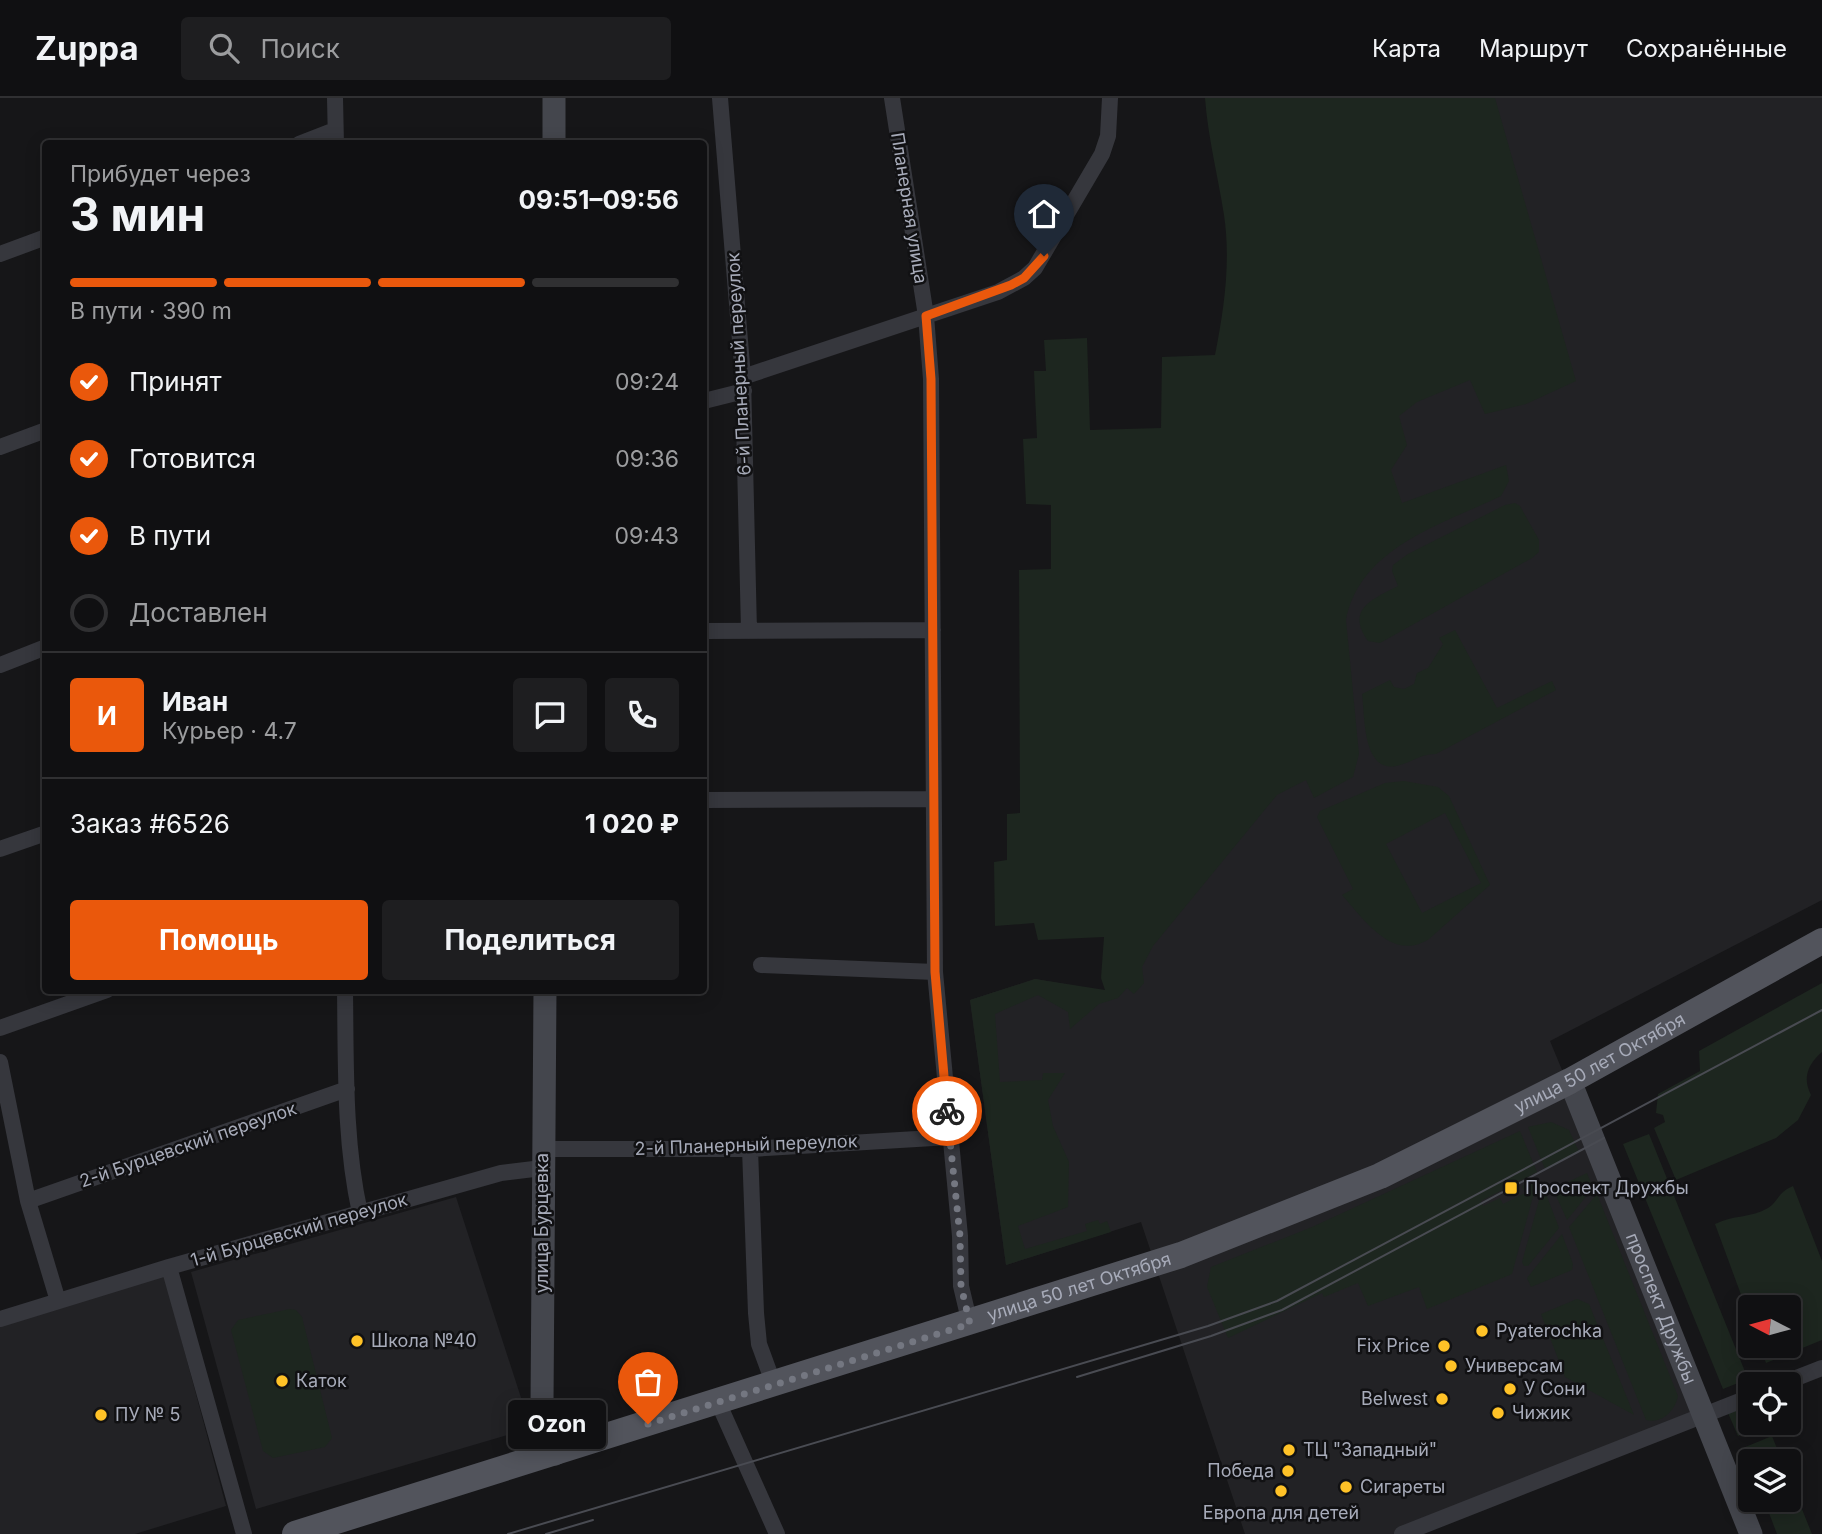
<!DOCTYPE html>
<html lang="ru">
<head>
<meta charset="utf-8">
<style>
  body { margin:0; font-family:Inter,sans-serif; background:#1e1e20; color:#f1f3f6; height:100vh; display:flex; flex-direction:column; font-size:26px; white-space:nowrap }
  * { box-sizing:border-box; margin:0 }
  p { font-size:23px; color:#9c9d9f }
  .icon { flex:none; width:38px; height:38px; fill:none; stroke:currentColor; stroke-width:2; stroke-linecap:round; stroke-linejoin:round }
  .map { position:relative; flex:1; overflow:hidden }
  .details { position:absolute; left:42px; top:42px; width:665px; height:854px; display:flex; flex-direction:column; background:#101012; border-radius:7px; box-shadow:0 4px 18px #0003,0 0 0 2px #303032 }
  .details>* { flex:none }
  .needle { width:46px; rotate:276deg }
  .controls { position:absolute; left:1738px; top:1197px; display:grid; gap:14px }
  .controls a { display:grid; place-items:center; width:63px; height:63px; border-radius:7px; background:#101012; box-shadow:0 4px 18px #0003,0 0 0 2px #303032; font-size:35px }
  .pin { position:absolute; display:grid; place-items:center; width:60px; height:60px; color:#fff; margin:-72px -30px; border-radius:50% 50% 50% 0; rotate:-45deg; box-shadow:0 0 7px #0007 }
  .pin .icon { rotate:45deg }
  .courier { position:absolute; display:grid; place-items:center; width:70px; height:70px; margin:-35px; border:5px solid #ea580c; border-radius:50%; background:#fff; color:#222; box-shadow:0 2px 9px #0007 }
  .bubble { position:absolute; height:49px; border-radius:7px; background:#101012; box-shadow:0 4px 18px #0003,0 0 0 2px #303032; font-size:23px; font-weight:700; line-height:49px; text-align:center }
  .head em { font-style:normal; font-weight:700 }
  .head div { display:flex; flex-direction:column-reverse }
  .head { display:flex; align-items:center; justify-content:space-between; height:119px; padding:0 28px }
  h1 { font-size:46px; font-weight:700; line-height:52px }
  .bar { display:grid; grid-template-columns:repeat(4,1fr); gap:10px 7px; align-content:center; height:84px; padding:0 28px }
  .bar i { height:9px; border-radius:5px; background:#303032 }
  .bar .active { background:#ea580c }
  .bar p { grid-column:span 4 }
  .line { display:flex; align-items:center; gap:18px; padding:0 28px; border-top:2px solid #303032 }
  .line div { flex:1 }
  .round { display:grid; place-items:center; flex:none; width:74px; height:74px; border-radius:7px; background:#1e1e20 }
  ol { padding:0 28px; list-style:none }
  li { display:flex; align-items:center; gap:21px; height:77px }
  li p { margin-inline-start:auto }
  li .icon { padding:7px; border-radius:50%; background:#ea580c; color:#fff; stroke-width:4 }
  li:last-child { color:#9c9d9f }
  li i { width:38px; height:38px; border:4px solid #303032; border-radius:50% }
  .action { display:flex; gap:14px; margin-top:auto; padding:14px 28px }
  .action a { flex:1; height:80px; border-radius:7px; background:#ea580c; color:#fff; font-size:28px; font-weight:700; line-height:80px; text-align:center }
  .action a+a { background:#1e1e20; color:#f1f3f6 }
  header { display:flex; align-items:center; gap:42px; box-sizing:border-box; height:98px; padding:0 35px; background:#101012; border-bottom:2px solid #303032 }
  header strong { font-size:33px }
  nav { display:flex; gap:38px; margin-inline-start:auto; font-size:24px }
  .search { width:490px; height:63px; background:#1e1e20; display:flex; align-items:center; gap:18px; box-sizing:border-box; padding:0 24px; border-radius:7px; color:#9c9d9f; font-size:26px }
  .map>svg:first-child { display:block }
</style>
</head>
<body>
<header>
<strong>Zuppa</strong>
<div class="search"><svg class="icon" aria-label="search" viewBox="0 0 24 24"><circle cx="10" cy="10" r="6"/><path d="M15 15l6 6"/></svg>Поиск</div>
<nav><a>Карта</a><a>Маршрут</a><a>Сохранённые</a></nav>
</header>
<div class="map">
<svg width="1822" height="1436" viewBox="0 0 1822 1436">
  <rect width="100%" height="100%" fill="#161618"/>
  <!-- built -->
  <path fill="#222225" d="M1482,0h340v802l-272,141 155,374 -305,119h-155l-104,-312 -135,43 -36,-265 65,-21 71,12 276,-540z
    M456,1099l69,213 -2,16 -9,7 -258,76 -65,-237z
    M164,1177l62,231 -91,28h-135v-210z"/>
  <!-- green -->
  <path fill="#1d261f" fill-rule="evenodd" d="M1205,0h290l81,283 -50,23 -41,10 -15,-34 -53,22 -18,14 8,29 -16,25 11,33 104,-38 3,16 -8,15c-58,28 -141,51 -155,124l13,134 -6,23 -39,21 -8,-18 -29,15 -124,151 -11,21 2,16 -10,11 -7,-6 -9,10 -19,6 -29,25 -2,-17 -30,-17 -43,19 5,68 42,-2 1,-7h22l-17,27 5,26 16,36 -1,45 -50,19 7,23 62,-18 -2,-7 13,-4 2,4 7,-3 4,11 -105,33 -36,-265 65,-21 70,11 -4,-12 3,-41 -66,3 -4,-17 -39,3 -1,-64 13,-2v-46l13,-1 -1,-243 32,-1v-64l-25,-1 -3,-65 14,-1 -3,-67h12l-2,-31 43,-2 3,92 71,-2 1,-71 53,-2c9,-46 16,-93 9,-140 -6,-39 -16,-77 -19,-117z
    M1515,405l5,3 19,34v12l-7,6 -152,85 -12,-2c-23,-32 5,-42 30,-55l-6,-15 1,-6 15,-11 97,-49z
    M1455,532l42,78 55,-27 4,9 -120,64c-15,0 -22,7 -36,11 -38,12 -35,-49 -38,-71l28,-14 4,7 10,2 10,-5 3,-11 11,-5 15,-24 -4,-6z
    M1404,683l34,6 11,9 41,89 -61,54c-37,24 -66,-21 -87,-44l11,-6 -36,-72 3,-6 65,-28zM1445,715l36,70 -59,30 -36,-69z
    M1822,885v69c-14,12 -20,26 -11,43l-13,25 -22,18 -100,42 -22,-52 11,-6 -2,-7 -7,-2 2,-19 42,-23 -1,-20z
    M1551,1024l18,8 10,22 -34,17 -17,-42z
    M1520,1033l17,41 -56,29 2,5 17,-8 3,6 22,-11 -3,-7 16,-8 -26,96 -85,35 -8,-22 -51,19 -10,-23 -34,14 -2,-4 -94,45 -21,-51 4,-20 101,-40z
    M1649,1036l99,245 -25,10 -100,-245z
    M1587,1075l6,15 -26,32 -14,-31z
    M1543,1088l16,42 -31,38h-4l-2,-4z
    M1793,1088l29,75v79l-56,23 -6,-17h28v-39h-38v12l-35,-95c18,-9 36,-6 53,-16 11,-7 9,-15 25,-22z
    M1597,1096l81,202c-3,15 -16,28 -32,24l-77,-193z
    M1562,1136l11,30 -1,6 -41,17 -4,-9z
    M1577,1201l12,5 45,111 -69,-38 -24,-63z
    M290,1211l6,1 6,7 30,121 -7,9 -52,11 -10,-7 -32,-121 7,-10z
    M1750,1306v19l17,1 -29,12 -10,-23z
    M1772,1338l10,25h-32v6l-7,-19z
    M1789,1379l23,57h-35l-13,-34h24z"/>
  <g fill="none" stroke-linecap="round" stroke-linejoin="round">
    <!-- street -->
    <path stroke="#36373d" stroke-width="16" d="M335,0l1,46
      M720,0l23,279 6,254
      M892,0l34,218 5,63 4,593 25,264 1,50 9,38
      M299,46l36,-14
      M0,156l46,-17
      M743,279l255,-85 26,-14 11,-10 67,-114 6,-18 2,-38
      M704,303l40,-10
      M0,349l46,-17
      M704,533l229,-1
      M0,567l46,-18
      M704,702l229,-1
      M0,751l46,-16
      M761,867l174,7
      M345,892c1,74 -1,151 15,223
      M0,930l107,-38
      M0,964l28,139 30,100
      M543,1051h207l200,-12
      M750,1051l6,164 3,31 15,41
      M28,1103l319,-112
      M169,1169l75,267
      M0,1221l169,-52 332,-94 41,-5
      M1781,1286l41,-16
      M718,1304l59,132
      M1402,1436l348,-137"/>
    <!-- secondary -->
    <g stroke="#44464d" stroke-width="23">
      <path d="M554,46v-46"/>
      <path d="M545,892l-3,414 13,50"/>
      <path id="s1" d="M1570,983l181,453"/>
    </g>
    <!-- primary -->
    <path stroke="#52545c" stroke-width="26" id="s2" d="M295,1436l886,-279 199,-79 190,-95 252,-140"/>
    <!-- tram -->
    <path stroke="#494b52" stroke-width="2" d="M1077,1279l134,-41 71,-26 322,-172
      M508,1436l700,-208 69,-25 545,-291
      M546,1436l47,-14"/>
  </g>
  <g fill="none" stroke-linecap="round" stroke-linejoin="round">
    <!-- done -->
    <path stroke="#747781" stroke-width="7" stroke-dasharray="0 12.6" d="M648,1326l322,-100 -9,-38 -1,-50 -13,-125"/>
    <!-- route -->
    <path stroke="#ea580c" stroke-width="9" d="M947,1013l-12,-139 -4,-593 -5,-63 85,-31 13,-7 20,-22"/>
  </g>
  <!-- markers -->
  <g fill="#ffc227" stroke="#111113" stroke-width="2.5">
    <rect x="1504" y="1083" width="14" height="14" rx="3.5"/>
    <circle cx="1482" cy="1233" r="7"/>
    <circle cx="357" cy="1243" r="7"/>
    <circle cx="1444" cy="1248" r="7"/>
    <circle cx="1451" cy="1268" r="7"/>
    <circle cx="282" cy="1283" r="7"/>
    <circle cx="1510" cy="1291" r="7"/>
    <circle cx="1442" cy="1301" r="7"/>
    <circle cx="1498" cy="1315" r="7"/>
    <circle cx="101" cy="1317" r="7"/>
    <circle cx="1289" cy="1352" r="7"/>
    <circle cx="1288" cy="1373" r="7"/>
    <circle cx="1346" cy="1389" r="7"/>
    <circle cx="1281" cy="1393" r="7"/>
  </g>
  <g text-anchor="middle" stroke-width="5" stroke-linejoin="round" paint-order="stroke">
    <!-- street labels -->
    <g font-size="18" fill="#a7abb9" stroke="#111113">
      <text transform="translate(909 110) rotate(81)" y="6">Планерная улица</text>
      <text transform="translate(739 266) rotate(-93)" y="6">6-й Планерный переулок</text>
      <text dy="6" stroke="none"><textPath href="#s2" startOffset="1390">улица 50 лет Октября</textPath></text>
      <text transform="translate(188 1047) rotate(-19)" y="6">2-й Бурцевский переулок</text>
      <text transform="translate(746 1047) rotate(-2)" y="6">2-й Планерный переулок</text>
      <text transform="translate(542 1125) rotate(-90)" y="6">улица Бурцевка</text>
      <text transform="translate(299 1132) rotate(-16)" y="6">1-й Бурцевский переулок</text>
      <text dy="6" stroke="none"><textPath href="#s2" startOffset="822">улица 50 лет Октября</textPath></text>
      <text dy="6" stroke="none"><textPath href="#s1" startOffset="245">проспект Дружбы</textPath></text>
    </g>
    <!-- poi labels -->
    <g font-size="18" fill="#a7abb9" stroke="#111113" text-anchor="start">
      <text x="1525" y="1096">Проспект Дружбы</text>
      <text x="1496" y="1239">Pyaterochka</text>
      <text x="371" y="1249">Школа №40</text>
      <text x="1430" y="1254" text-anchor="end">Fix Price</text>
      <text x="1465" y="1274">Универсам</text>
      <text x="296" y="1289">Каток</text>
      <text x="1524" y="1297">У Сони</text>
      <text x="1428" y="1307" text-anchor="end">Belwest</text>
      <text x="1512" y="1321">Чижик</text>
      <text x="115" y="1323">ПУ № 5</text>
      <text x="1303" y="1358">ТЦ "Западный"</text>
      <text x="1274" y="1379" text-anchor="end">Победа</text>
      <text x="1360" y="1395">Сигареты</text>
      <text x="1281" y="1421" text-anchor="middle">Европа для детей</text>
    </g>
  </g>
</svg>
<div class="controls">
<a><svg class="needle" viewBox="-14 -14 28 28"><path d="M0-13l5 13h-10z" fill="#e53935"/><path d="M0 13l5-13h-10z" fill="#9c9d9f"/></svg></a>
<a><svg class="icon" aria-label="locate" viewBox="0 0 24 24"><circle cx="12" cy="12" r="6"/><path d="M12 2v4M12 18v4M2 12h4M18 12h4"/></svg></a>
<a><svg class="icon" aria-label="layers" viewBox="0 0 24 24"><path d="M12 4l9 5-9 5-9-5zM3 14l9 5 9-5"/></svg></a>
</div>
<div class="pin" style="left:648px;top:1326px;background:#ea580c"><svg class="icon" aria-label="bag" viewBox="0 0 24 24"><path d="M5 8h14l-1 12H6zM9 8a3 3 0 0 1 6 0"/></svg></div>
<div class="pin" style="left:1044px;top:158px;background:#1f2937"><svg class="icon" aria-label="home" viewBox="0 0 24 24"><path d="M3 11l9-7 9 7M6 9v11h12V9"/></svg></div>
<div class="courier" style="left:947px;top:1013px"><svg class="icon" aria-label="bike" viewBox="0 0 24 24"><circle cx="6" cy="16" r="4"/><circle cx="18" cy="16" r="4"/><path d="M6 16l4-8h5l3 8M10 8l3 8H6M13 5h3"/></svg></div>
<div class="bubble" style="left:508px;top:1302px;width:98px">Ozon</div>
<section class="details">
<div class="head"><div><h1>3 мин</h1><p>Прибудет через</p></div><em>09:51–09:56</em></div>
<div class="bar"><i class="active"></i><i class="active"></i><i class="active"></i><i></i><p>В пути · 390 m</p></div>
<ol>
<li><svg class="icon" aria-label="check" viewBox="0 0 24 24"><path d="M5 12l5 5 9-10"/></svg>Принят<p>09:24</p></li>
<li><svg class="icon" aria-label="check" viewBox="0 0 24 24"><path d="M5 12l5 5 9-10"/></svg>Готовится<p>09:36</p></li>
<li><svg class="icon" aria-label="check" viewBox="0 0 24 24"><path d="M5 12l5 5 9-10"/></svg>В пути<p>09:43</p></li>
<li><i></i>Доставлен</li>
</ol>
<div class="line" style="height:126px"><b class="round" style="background:#ea580c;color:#fff">И</b><div><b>Иван</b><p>Курьер · 4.7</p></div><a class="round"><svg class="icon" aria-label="chat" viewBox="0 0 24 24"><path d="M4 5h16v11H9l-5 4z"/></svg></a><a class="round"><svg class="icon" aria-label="phone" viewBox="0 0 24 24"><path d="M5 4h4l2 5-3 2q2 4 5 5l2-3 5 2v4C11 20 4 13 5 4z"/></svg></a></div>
<div class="line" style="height:91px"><div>Заказ #6526</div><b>1 020 ₽</b></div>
<div class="action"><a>Помощь</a><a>Поделиться</a></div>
</section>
</div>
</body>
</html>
